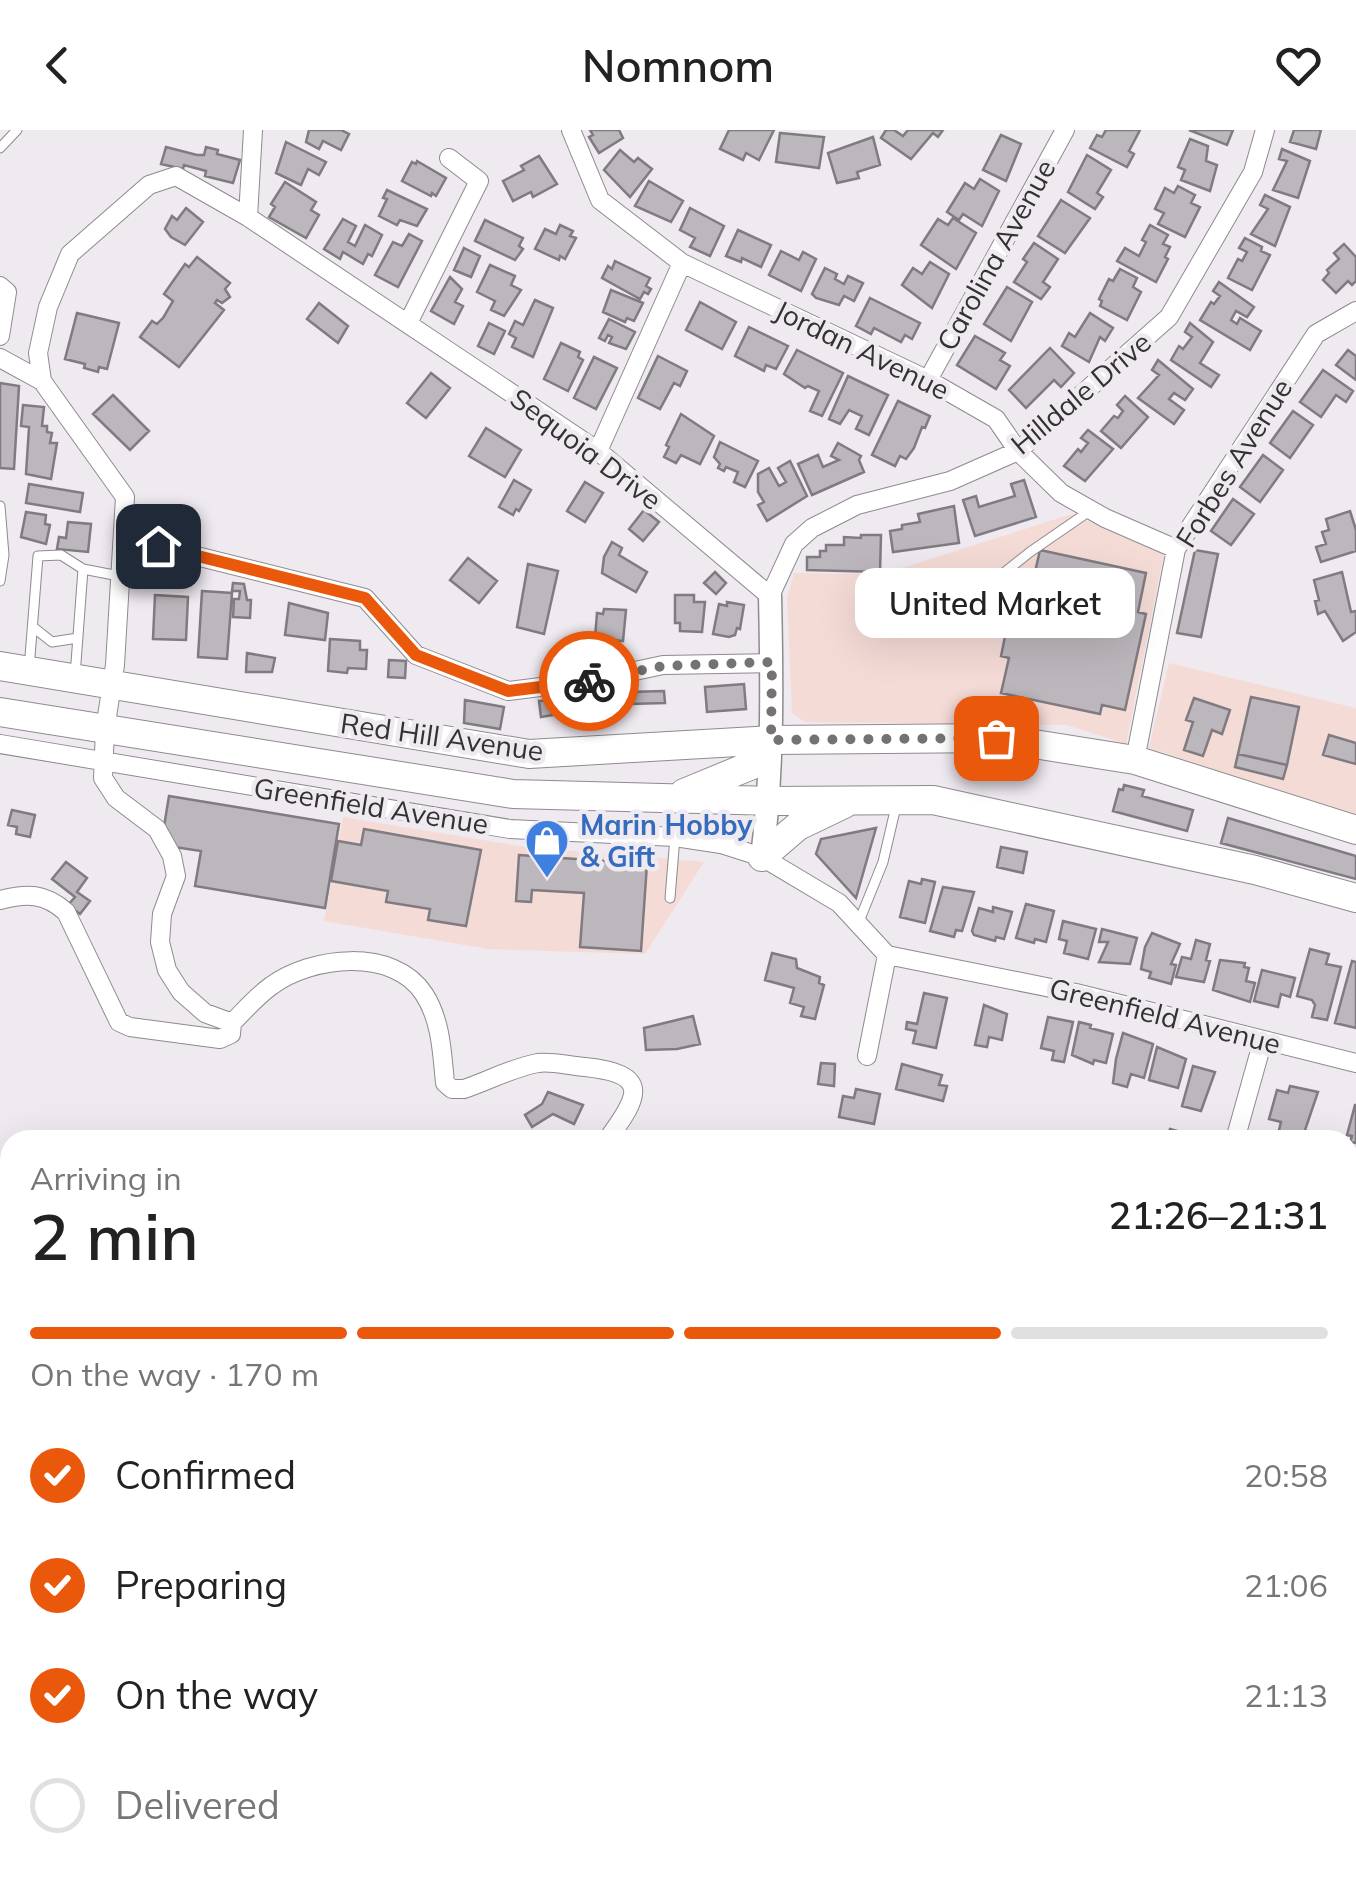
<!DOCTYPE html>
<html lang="en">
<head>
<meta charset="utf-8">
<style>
  body { margin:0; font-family:Mulish,sans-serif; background:#f2f2f2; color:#222; height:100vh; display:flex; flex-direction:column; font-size:38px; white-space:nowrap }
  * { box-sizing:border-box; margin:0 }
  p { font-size:32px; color:#767676 }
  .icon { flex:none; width:55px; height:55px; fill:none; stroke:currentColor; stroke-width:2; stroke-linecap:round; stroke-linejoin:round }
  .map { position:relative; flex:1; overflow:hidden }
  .drawer { position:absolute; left:0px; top:1000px; width:1358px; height:752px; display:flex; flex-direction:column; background:#fff; border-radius:30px 30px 0 0; box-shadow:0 10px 40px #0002 }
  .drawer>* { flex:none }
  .pin { position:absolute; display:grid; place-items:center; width:85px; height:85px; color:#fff; margin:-42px; border-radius:20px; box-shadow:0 5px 15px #0006 }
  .courier { position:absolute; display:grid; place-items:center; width:100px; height:100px; margin:-50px; border:8px solid #ea580c; border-radius:50%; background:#fff; color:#222; box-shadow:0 2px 12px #0007 }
  .bubble { position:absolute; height:70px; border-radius:20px; background:#fff; box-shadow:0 10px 40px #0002; font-size:32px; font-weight:600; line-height:70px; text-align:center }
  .summary em { font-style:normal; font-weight:600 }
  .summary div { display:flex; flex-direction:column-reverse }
  .summary { display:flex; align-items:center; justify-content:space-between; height:170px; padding:0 30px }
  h1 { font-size:65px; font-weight:600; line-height:75px }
  .bar { display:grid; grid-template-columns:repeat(4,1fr); gap:15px 10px; align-content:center; height:120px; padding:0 30px }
  .bar i { height:12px; border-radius:8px; background:#e0e0e0 }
  .bar .active { background:#ea580c }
  .bar p { grid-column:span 4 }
  ol { padding:0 30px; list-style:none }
  li { display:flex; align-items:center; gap:30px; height:110px }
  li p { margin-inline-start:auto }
  li .icon { padding:10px; border-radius:50%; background:#ea580c; color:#fff; stroke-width:4 }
  li:last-child { color:#767676 }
  li i { width:55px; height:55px; border:5px solid #e0e0e0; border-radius:50% }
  header { display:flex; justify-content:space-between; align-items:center; height:130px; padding:0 30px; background:#fff; font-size:45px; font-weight:600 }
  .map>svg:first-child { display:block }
</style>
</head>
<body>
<header><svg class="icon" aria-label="back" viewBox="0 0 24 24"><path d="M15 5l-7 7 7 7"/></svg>Nomnom<svg class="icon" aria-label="heart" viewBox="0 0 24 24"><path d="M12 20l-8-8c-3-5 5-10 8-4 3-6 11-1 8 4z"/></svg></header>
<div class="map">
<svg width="1356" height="1751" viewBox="0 0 1356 1751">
  <rect width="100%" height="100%" fill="#efe9f0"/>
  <!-- commercial -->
  <path fill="#f5dbd6" d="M1072,384l92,40 -38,190 -59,-19 -262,-3 -13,-9 -5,-115 7,-25 89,1z
    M1169,533l187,45v109l-207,-69z
    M343,687l182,30 179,15 -59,92 -157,-5 -164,-28z"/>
  <!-- building -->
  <path fill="#bcb7bc" stroke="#807b80" stroke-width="2.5" d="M309,0h32l8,4 -8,16 -18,-9 -4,8 -13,-7z
    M590,0h29l4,8 -24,15 -10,-16 4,-2z
    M729,0h45l-15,30 -13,-7 -3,7 -23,-11z
    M886,0h8l9,6 5,-6h35l-5,7 -5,-4 -22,26 -30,-21z
    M1106,0h34l-11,21 5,3 -7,13 -37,-19 7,-13 5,2z
    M1189,0h44l-6,15z
    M1294,0h27l-5,19 -26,-7z
    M780,3l44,4 -5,31 -43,-6z
    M1001,5l20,9 -15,37 -23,-11z
    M873,7l7,28 -23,7 2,6 -22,5 -9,-30z
    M1190,9l18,7 -2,15 11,4 -7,26 -29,-11 4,-10 -7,-3z
    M286,12l40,20 -7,13 -11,-6 -7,16 -25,-12z
    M166,17l31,8h7l2,-8 12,3 -1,4 23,6 -7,23 -28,-7 1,-5 -22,-6 -1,4 -22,-5z
    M1282,19l28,12 -12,37 -25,-8 14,-29 -8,-2z
    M620,20l14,12 4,-4 14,11 -22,28 -26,-27z
    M1087,25l24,15 -14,23 6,4 -8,12 -27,-17z
    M539,26l18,28 -24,13 -2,-5 -18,9 -10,-20 21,-11 -3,-4z
    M417,31l29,17 -10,18 -4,-3 -1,3 -29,-15 10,-19 4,2z
    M980,49l19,12 -17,35 -19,-12 -4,6 -12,-8 18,-29 9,6z
    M649,51l34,20 -12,21 -36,-16z
    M285,52l31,20 -5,8 8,5 -13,23 -37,-21 6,-10 -4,-3z
    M1178,56l17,9 -4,8 9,4 -15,30 -27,-13 6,-11 -9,-4 10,-21 9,5z
    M387,60l40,19 -10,17 -17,-6 -3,5 -18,-9 8,-17 -4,-1z
    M1265,65l25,12 -15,39 -24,-12 17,-25 -8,-4z
    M1061,70l29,18 -25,35 -27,-17z
    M186,78l17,14 -18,23 -14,-8 -6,-8 7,-13 5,4z
    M690,78l34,18 -14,30 -20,-9 5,-9 -15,-8z
    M953,88l23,15 -20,36 -35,-24 17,-26 10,6z
    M343,89l13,7 -8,16 7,4 10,-21 17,10 -10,21 -4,-2 -5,10 -20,-12 -3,7 -16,-10z
    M485,90l38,18 -4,8 4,3 -8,11 -40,-19z
    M560,95l13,6 -3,5 6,2 -11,21 -5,-3 -1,4 -24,-11 10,-20 11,5z
    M1150,95l18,10 -5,9 7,3 -5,10 3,2 -12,23 -39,-21 8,-13 14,8 7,-14 -4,-2z
    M738,100l33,15 -10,22 -19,-9 -1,4 -15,-6z
    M409,104l13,7 -24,46 -23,-12 18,-33 9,4z
    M1245,108l17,9 -1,4 9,4 -18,35 -24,-12 10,-19 4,2 5,-9 -8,-4z
    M1034,113l24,16 -15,23 7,5 -9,12 -27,-17 13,-20 -4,-3z
    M1344,114l12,13v24l-4,4 -4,-4 -12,12 -13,-13 6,-7 -2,-3 12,-11 -5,-6z
    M464,118l16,8 -9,21 -17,-7z
    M781,121l18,9 4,-8 13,7 -15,32 -32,-16z
    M197,127l33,26 -5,6 5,8 -8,6 -5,-3 -2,3 9,7 -45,57 -39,-30 12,-16 5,3 6,-6 10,-17 -9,-7 21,-30 4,3z
    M615,131l35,17 -4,8 5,3 -3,5 -4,-2 -4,7 -38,-21 6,-12 4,3z
    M930,132l19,12 -17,34 -30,-23 11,-17 9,6z
    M490,135l25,11 -4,9 10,5 -17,26 -13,-6 4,-9 -18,-9z
    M825,138l12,6 -2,5 9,5 4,-8 15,7 -9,18 -10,-5 -5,9 -23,-7 -4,-4z
    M1120,139l17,9 -4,9 8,5 -14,28 -27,-14 2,-5 -3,-2 10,-20 4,2z
    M450,147l12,12 -7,13 8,4 -9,18 -23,-13z
    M1219,152l35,25 -7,10 -11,-6 -5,9 6,4 3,-6 21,13 -11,19 -50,-30 11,-18 3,2 6,-8 -7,-5z
    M1007,157l25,15 -21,39 -27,-17z
    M611,160l32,13 -9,18 -7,-3 -2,4 -22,-10z
    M870,168l50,25 -8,16 -7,-4 -4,7 -27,-14 -3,6 -15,-8z
    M535,170l18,8 -20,49 -21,-10 4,-9 -7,-4 6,-13 8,4z
    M700,172l36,20 -14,27 -36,-19z
    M319,173l29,23 -10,17 -31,-24z
    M77,183l42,10 -12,46 -8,-2 -1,5 -14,-4 1,-4 -20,-5z
    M1090,183l23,15 -8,13 -5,-4 -11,25 -27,-16 7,-13 6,4z
    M609,189l26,13 -9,17 -17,-6 3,-6 -4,-2 -3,6 -6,-3z
    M489,193l16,8 -11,23 -16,-8z
    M1190,193l23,19 -13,21 19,12 -8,12 -40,-27 8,-14 4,3 9,-12 -7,-5z
    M749,197l39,19 -12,23 -10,-4 -2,6 -29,-15z
    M975,206l30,17 -5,7 10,6 -14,23 -39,-24z
    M561,213l19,9 -2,5 5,3 -15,31 -24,-12z
    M1050,218l24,25 -13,14 -7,-7 -28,28 -17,-18z
    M797,220l46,23 -21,43 -12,-5 9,-20 -11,-5 -3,2 -21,-14z
    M1348,220l8,6v24l-20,-15z
    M658,226l29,15 -7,15 -6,-3 -14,26 -22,-11z
    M594,227l23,11 -21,41 -22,-11z
    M1158,230l35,29 -8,11 -11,-7 -5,6 15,11 -10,14 -36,-26 21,-23 -7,-5z
    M1323,240l30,21 -7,11 -10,-7 -15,22 -21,-15z
    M431,243l19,15 -24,30 -19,-15z
    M848,246l40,19 -19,40 -13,-6 6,-13 -13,-6 -9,14 -11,-5z
    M0,253l19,3 -5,83 -14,-1z
    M113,265l36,36 -19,19 -37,-36z
    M1125,266l23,21 -27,31 -20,-17 13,-15 4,2 5,-7 -6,-6z
    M898,271l32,15 -5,12 -3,-1 -8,21 -8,11 -6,-3 -5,10 -23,-11z
    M23,275l21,2 -2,19h5v6l5,1 -2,10h7l-6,36 -25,-5 3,-47 -8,-1z
    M1293,281l20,14 -23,33 -20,-15z
    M681,284l33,22 -14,28 -19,-9 -5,8 -12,-6 5,-10 -3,-2z
    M486,298l35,22 -16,27 -36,-21z
    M1088,300l25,19 -28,32 -21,-15 14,-17 3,3 7,-9 -7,-5z
    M720,312l38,19 -13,26 -11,-5 4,-10 -12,-5 -2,4 -6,-3 2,-4 -6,-7z
    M838,313l23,13 -2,4 5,12 -52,23 -14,-31 20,-9 5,12 16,-7 -8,-4z
    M1263,325l20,15 -23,32 -20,-15z
    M790,331l17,35 -40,25 -9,-16 6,-3 -6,-10v-18l11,-6 10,18 7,-4 -8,-14z
    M514,350l17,10 -12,21 -3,-2 -3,6 -14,-8z
    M1024,350l12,37 -61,19 -12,-36 13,-4 3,11 36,-11 -4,-12z
    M585,352l18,11 -18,29 -18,-11z
    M29,354l54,9 -3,19 -54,-9z
    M1233,369l21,15 -23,31 -20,-14z
    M954,376l5,37 -66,9 -3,-21 12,-2v-4l18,-3 -2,-8z
    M644,380l15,12 -16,19 -14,-12z
    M1350,381l6,19v21l-35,11 -5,-15 10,-3 -4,-12 7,-2 -3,-11z
    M26,382l20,3 -1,9 5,1 -4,19 -25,-7z
    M68,392l23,2 -3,28 -31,-3 2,-12 7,1z
    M861,405h20l-1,37 -73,-2v-13h13v-6h6v-6h18v-8l17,1z
    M612,412l10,6 -3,7 28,17 -11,20 -34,-19 2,-16z
    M1040,420l106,23 -8,39 8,2 -21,96 -23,-5 -2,9 -99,-21 8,-35 -8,-2 6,-29 15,3z
    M1195,420l23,4 -17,83 -24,-4z
    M468,428l29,23 -18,22 -29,-23z
    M528,434l30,7 -14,63 -27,-7z
    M715,442l11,11 -10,11 -12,-11z
    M1342,442l9,40 5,-1v21l-13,9 -18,-30 -7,3 -3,-13 4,-1 -5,-20z
    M233,453l11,1 3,16h4l-1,18 -17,-1 1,-18h5l1,-8h-8z
    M202,461l30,2 -5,66 -29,-2z
    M155,465l33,2 -2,43 -33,-1z
    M675,465h19v7h11l-3,30 -22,-1v-8h-5z
    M727,472l17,3 -4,24 -3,-1 -2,7 -6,2 -16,-3 6,-30 8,2z
    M289,473l39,10 -3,27 -40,-5z
    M604,479l22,1 -3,31 -28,-3 2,-25 6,1z
    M330,509l30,2v9h7l-1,19 -18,-1 -1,5 -19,-2z
    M247,523l28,5 -3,14h-26z
    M389,530l17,1 -1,17 -17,-1z
    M744,554l2,25 -39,3 -2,-25z
    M610,561l3,20 -46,8 -4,-20z
    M664,561l1,12 -36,1 -1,-12z
    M1251,567l48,10 -12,58 -49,-11z
    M1194,568l36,12 -8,24 -10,-4 -9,26 -19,-6 9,-28 -7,-2z
    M465,570l39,7 -4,22 -36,-6z
    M552,570l1,15 -12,2 -2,-16z
    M1329,605l27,8v21l-33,-9z
    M1238,624l49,11 -4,14 -48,-12z
    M1124,655l20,5 -2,6 51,14 -6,21 -74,-20 6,-22 4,1z
    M169,666l170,28 -14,84 -130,-22 6,-35 -40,-6z
    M12,680l23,5 -5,22 -14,-3 1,-7 -9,-2z
    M1228,688l128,38v23l-135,-36z
    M876,698l-20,70 -40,-44 5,-15z
    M364,699l117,21 -15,76 -38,-6 2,-11 -44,-7 2,-11 -57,-10 7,-40 23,4z
    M1001,717l26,5 -4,21 -26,-6z
    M519,725l128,9 -6,87 -61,-4 4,-54 -52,-3 -1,12 -15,-1z
    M66,732l21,16 -10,14 13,9 -10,13 -12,-9 7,-8 -23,-18z
    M922,749l13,3 -10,41 -25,-6 9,-36 12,3z
    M943,757l31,5 -12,39 -6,-1 -2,7 -24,-6z
    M1026,774l28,7 -8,31 -11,-3 -1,4 -18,-5z
    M993,777l19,5 -8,27 -8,-2 -1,4 -21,-6 -2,-4 7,-23 14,4z
    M1063,791l33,8 -8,30 -24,-6 3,-12 -8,-2z
    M1102,799l35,9 -7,26 -31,-2 9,-20h-9z
    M1152,803l28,11 -9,20 5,1 -5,19 -22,-6 2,-6 -10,-3 4,-22z
    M1196,810l14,4 -4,16 4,1 -6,21 -28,-5 6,-20 9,2z
    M1310,819l19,5 -3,10 15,3 -14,53 -15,-3 3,-12 -3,-5 -15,-4z
    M772,823l24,6 1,9 23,9 -1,6 5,2 -9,34 -14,-3 3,-9 -14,-4 4,-15 -29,-8z
    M1220,830l25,3 -1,4 5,1 -3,13 9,2 -5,19 -37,-12z
    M1352,831l4,1v66l-21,-5z
    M1262,840l33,8 -5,19 -9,-3 -3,13 -24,-6z
    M924,863l23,5 -11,50 -23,-5 3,-12 -10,-2 1,-7 10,2z
    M984,875l23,9 -5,26 -13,-3 -2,10 -12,-2z
    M693,886l7,28 -23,5 -31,1 -2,-22z
    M1048,887l25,5 -9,40 -12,-2 2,-9 -13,-3z
    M1079,892l12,3 -1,3 23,6 -7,29 -12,-3 -1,4 -21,-9z
    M1123,903l30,11 -9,34 -13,-4 -4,13 -14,-4 3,-24z
    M1157,917l29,12 -8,29 -29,-8z
    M821,933l14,1 -1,22 -16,-2z
    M902,934l40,11 -3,10 8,1 -4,15 -47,-12z
    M1193,936l22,6 -14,39 -19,-5z
    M1290,956l28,6 -15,44 -24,-6 2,-8 -12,-3 8,-29 11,3z
    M856,959l24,5 -6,30 -35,-7 4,-21 11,2z
    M548,962l35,13 -9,19 -21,-10 -21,13 -7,-12 17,-11z
    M1355,975h1v38l-6,-1 2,-6 -5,-1z
    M1170,999l36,10 -1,1h-38z
    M1348,1081l8,2 -3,33 -5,-1z
    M1356,1521v35l-6,1 -2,-32z
    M0,1609l10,3v35l-10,-3z
    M1356,1692v42l-2,-3 -6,5v-38z
    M603,1742h24l3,9h-24z"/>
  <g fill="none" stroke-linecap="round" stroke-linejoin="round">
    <defs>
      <path id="service" d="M0,18l17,-18
        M0,376l4,49 -4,26
        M83,439l36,7
        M975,466l55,-44 61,-42
        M33,497l19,15 26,-4
        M29,539l9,-113 23,-1 22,14 -8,107
        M670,768l5,-61
        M858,794l25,-62 14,-60"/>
      <path id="minor" d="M253,0l-5,87 350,234 172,145 24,-52 18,-16 45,-23 93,-24 68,-30 151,-134 84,-145 12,-42
        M571,0l29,70 82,63 246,117 68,39 22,32 43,42 44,25 71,31
        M248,87l-72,-41 -27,9 -79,69 -22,53 -10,46 4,28 83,116 -10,168 -10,64 -2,49 13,20 41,31 15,27 4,20 -14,38 -2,28 7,28 14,22 24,21 27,10c13,-13 25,-27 39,-37 40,-30 123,-39 153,8 17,26 18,58 21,89l7,6h12c24,-8 50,-22 74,-26 14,-2 32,3 47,4 66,7 55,29 22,73
        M0,156l7,6 -7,44
        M408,193l71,-142 -30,-23
        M0,228l42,23
        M928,250l137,-250
        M598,321l84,-188
        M124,408l241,60 51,57 92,36 80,-10 75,-16 109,-2
        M0,614l510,85 165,8 46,7 41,13 77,46 48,52 189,38 280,70
        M1135,630l41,-211 140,-215 40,-23
        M0,770c27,-7 45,-7 66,12l53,110 11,5 90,12 11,-5 1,-11
        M867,926l20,-101
        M1235,1010l28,-100
        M1348,1163l8,6
        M0,1549l10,-9
        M1348,1609l8,15
        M0,1657h10
        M0,1739l10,-4
        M898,1742l1,9
        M90,1751l3,-9"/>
      <path id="tertiary" d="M762,727c11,-87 10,-173 8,-261"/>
      <path id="primary" d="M0,536l529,88 242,-14 225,-2 139,22 221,70
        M0,582l513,82 256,7 164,-1 322,70 101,28
        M684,663l73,-30 14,-23
        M762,727l36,-31 46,-22"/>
    </defs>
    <!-- service casing -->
    <use href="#service" stroke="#8f8a8f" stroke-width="11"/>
    <!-- minor casing -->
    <use href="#minor" stroke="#8f8a8f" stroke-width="20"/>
    <!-- tertiary casing -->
    <use href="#tertiary" stroke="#8f8a8f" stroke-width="25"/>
    <!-- primary casing -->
    <use href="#primary" stroke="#8f8a8f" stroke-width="30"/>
    <!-- service -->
    <use href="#service" stroke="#fff" stroke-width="9"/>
    <!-- minor -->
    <use href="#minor" stroke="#fff" stroke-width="18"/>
    <!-- tertiary -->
    <use href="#tertiary" stroke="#fff" stroke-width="22"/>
    <!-- primary -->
    <use href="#primary" stroke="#fff" stroke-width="28"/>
  </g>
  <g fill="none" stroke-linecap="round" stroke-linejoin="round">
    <!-- done -->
    <path stroke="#757175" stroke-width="10" stroke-dasharray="0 18" d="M589,551l74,-15 109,-4 -1,78 225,-2"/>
    <!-- route -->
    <path stroke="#ea580c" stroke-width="12" d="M158,416l207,52 51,57 92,36 81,-10"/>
  </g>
  <!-- icons -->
  <defs>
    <symbol id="shop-pin" viewBox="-11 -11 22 30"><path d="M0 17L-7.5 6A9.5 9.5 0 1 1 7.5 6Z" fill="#3f7fe0" stroke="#efe9f0"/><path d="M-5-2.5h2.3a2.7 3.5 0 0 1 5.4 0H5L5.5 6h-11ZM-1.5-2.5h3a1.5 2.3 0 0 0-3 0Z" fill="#fff"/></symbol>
  </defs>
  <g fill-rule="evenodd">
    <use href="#shop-pin" x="522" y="686" width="50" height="68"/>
  </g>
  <g text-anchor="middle" stroke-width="9" stroke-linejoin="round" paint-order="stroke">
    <!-- street labels -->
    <g font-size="28" fill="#333133" stroke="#efe9f0">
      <text transform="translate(996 125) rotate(-61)" y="10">Carolina Avenue</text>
      <text transform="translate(862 220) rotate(26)" y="10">Jordan Avenue</text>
      <text transform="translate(1081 263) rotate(-40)" y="10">Hilldale Drive</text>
      <text transform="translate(586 319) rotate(37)" y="10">Sequoia Drive</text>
      <text transform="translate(1234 333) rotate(-58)" y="10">Forbes Avenue</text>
      <text transform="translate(442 607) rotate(8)" y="10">Red Hill Avenue</text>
      <text transform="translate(371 676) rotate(9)" y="10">Greenfield Avenue</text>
      <text transform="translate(1165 886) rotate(14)" y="10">Greenfield Avenue</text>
    </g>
    <!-- shop labels -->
    <g font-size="28" font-weight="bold" fill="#366cbe" stroke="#efe9f0" text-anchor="start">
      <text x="580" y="705">Marin Hobby<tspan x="580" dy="32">&amp; Gift</tspan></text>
    </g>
  </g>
</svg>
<div class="pin" style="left:996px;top:608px;background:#ea580c"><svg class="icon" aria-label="bag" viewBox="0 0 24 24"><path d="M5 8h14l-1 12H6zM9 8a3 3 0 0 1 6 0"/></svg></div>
<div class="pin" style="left:158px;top:416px;background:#1f2937"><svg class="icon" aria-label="home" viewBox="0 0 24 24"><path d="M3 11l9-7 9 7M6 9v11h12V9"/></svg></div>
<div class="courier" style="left:589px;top:551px"><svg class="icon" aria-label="bike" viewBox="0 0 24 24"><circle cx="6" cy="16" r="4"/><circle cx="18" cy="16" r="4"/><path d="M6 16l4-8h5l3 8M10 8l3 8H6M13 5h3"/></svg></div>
<div class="bubble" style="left:855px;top:438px;width:280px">United Market</div>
<section class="drawer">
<div class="summary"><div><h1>2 min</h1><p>Arriving in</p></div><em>21:26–21:31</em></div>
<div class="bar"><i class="active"></i><i class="active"></i><i class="active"></i><i></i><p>On the way · 170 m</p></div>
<ol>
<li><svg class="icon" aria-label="check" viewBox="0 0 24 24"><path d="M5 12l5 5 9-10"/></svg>Confirmed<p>20:58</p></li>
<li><svg class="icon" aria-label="check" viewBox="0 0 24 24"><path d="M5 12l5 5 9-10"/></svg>Preparing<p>21:06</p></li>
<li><svg class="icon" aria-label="check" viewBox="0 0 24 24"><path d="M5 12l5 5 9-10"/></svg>On the way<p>21:13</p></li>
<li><i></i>Delivered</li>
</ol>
</section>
</div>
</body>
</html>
